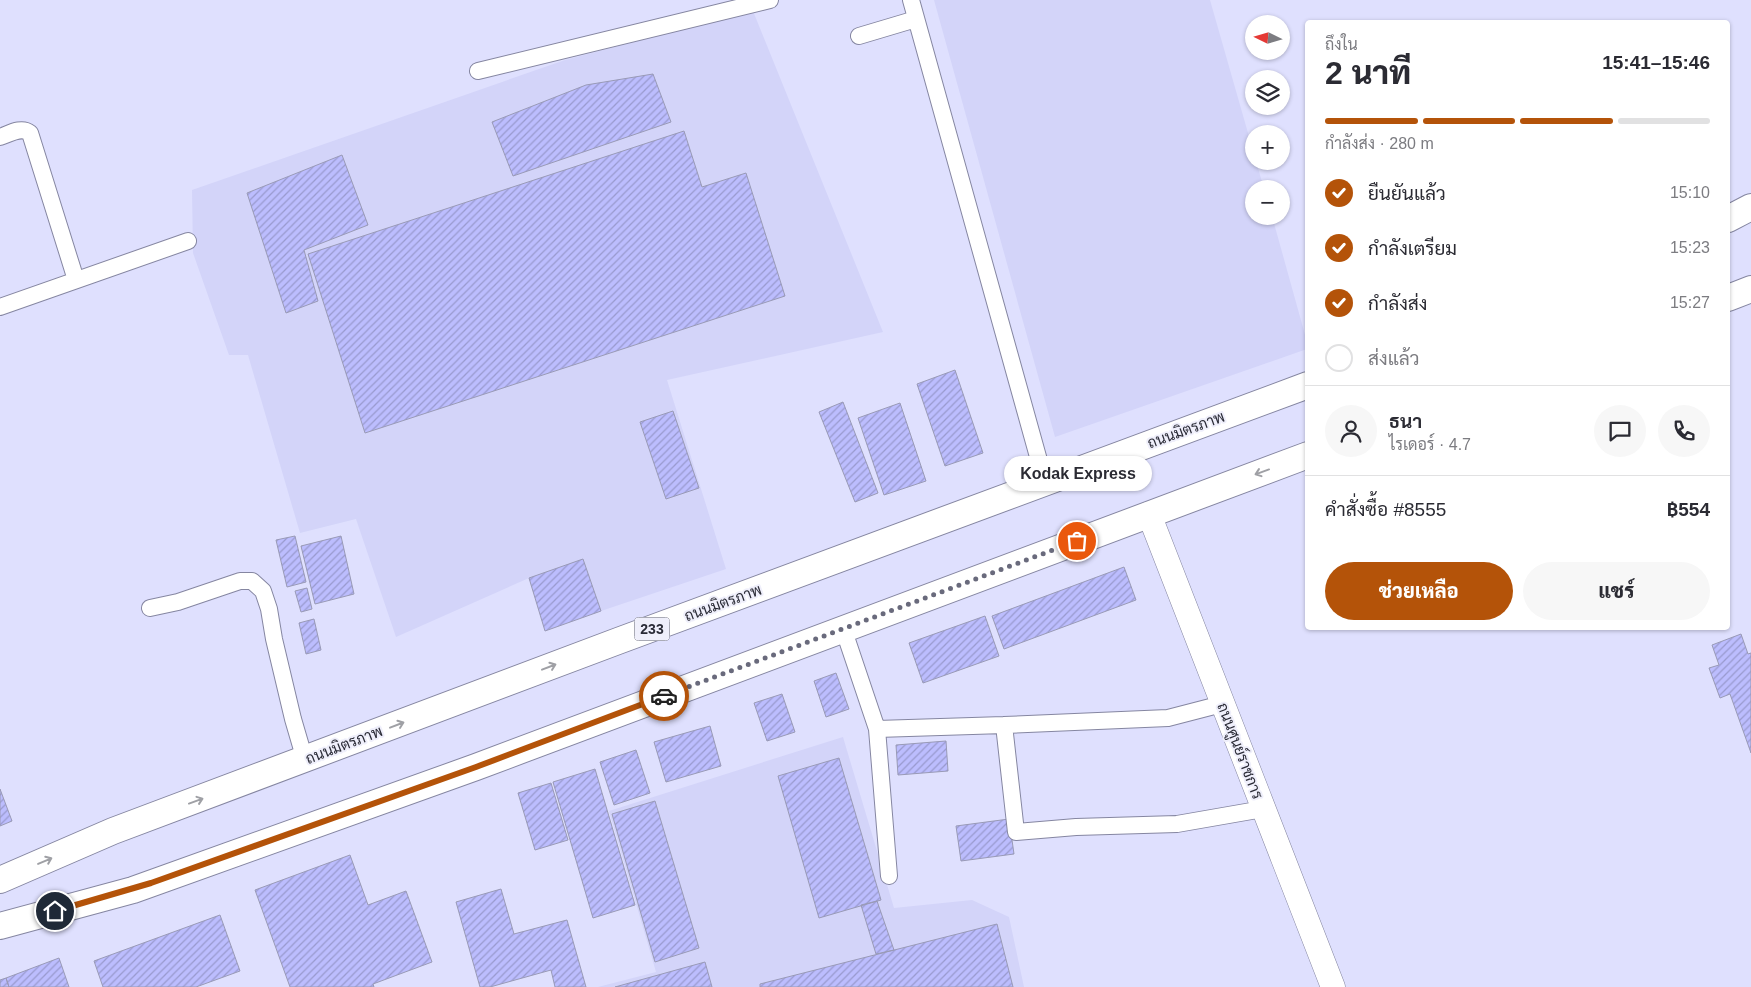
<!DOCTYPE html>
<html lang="th">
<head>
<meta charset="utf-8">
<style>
  body { margin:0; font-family:Arial,Sarabun,sans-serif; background:#f7f7f7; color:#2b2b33; height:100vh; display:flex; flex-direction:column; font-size:19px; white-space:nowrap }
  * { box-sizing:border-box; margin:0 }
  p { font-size:16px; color:#7c7c81 }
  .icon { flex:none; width:28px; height:28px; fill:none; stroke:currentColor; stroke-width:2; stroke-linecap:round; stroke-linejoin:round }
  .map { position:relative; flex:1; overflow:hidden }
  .details { position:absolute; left:1305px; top:20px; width:425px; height:610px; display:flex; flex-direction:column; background:#fff; border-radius:5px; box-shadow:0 1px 4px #0004 }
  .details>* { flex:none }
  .needle { width:32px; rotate:275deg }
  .controls { position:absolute; left:1245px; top:15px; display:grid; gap:10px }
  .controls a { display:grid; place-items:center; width:45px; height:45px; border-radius:50%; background:#fff; box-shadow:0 1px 4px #0004; font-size:25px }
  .pin { position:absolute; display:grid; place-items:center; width:42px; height:42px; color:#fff; margin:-21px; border:2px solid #fff; border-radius:50%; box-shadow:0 1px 5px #0007 }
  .courier { position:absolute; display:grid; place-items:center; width:50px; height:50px; margin:-25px; border:4px solid #b45309; border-radius:50%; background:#fff; color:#222; box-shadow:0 1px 6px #0007 }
  .bubble { position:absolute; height:35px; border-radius:18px; background:#fff; box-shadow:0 1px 4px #0004; font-size:16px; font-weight:800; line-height:35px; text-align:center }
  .overview em { font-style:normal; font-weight:800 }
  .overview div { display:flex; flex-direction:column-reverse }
  .overview { display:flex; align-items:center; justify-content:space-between; height:85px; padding:0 20px }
  h1 { font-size:32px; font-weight:800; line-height:38px }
  .bar { display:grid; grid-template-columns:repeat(4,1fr); gap:8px 5px; align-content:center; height:60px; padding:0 20px }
  .bar i { height:6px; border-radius:4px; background:#e1e1e2 }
  .bar .active { background:#b45309 }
  .bar p { grid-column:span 4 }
  .line { display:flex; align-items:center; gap:12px; padding:0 20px; border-top:1px solid #e1e1e2 }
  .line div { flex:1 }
  .round { display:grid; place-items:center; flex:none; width:52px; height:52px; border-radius:26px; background:#f7f7f7 }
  ol { padding:0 20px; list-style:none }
  li { display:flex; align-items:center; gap:15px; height:55px }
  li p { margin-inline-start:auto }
  li .icon { padding:5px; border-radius:50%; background:#b45309; color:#fff; stroke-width:4 }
  li:last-child { color:#7c7c81 }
  li i { width:28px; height:28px; border:2px solid #e1e1e2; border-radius:50% }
  .button { display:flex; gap:10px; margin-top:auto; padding:10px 20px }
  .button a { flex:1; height:58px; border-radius:30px; background:#b45309; color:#fff; font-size:20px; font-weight:800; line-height:58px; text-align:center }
  .button a+a { background:#f7f7f7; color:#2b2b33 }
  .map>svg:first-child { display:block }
</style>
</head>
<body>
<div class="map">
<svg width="1751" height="987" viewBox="0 0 1751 987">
  <defs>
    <pattern id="building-hatch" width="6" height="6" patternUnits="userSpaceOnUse" patternTransform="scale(1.25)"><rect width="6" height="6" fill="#bcbdfe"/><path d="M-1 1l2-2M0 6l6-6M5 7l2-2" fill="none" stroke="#999ace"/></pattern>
  </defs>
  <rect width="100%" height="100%" fill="#dfe0fe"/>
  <!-- built -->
  <path fill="#d3d4f9" d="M934,0h276l44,154v7h2l8,28h-10v27h18l35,126v7l-252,88z
    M753,11l130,321 -216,48 59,189 -125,42 -18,-51 -54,18 -133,59 -40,-118 -56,14 -52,-178h-19l-36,-102 -1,-63 373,-130z
    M843,737l51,171 78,-8 37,17 15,70h-426l58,-15 -47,-161z"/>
  <!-- building -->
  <path fill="url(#building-hatch)" stroke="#999ab6" d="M653,74l18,48 -158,54 -21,-54 94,-37z
    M684,131l18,56 44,-14 39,123 -420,137 -57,-179z
    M342,155l26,70 -64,25 14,51 -32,12 -39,-120z
    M955,370l28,83 -38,13 -28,-82z
    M843,402l35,91 -23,9 -36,-90z
    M900,403l26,78 -42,14 -26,-77z
    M673,411l26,77 -33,11 -26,-77z
    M295,536l11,46 -19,5 -11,-47z
    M341,536l13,58 -39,10 -14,-58z
    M583,559l18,52 -56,20 -16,-53z
    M1124,567l12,33 -132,49 -12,-33z
    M307,588l5,21 -11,3 -6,-21z
    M985,616l14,40 -76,27 -14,-40z
    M314,619l7,31 -15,4 -7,-31z
    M1741,634l7,20 3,-1v100l-21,-59 -10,4 -11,-30 10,-3 -7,-20z
    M836,673l13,36 -23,8 -12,-36z
    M782,694l13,38 -28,9 -13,-38z
    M710,726l11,40 -55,16 -12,-40z
    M946,741l2,30 -50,4 -2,-30z
    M636,750l14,43 -36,12 -14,-43z
    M839,758l42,142 -62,18 -41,-142z
    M595,769l40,136 -42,13 -40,-136z
    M551,783l17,57 -33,10 -17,-57z
    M0,789l12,32 -12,5z
    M655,801l44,147 -44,14 -43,-148z
    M1009,819l5,35 -53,7 -5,-35z
    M350,855l18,50 38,-14 26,71 -59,22 1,3h-84l-35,-97z
    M501,889l13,45 53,-14 19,67h-31l-4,-17 -61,17h-10l-24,-85z
    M877,901l17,49 -18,4 -15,-49z
    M220,915l20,56 -44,16h-93l-9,-26z
    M997,924l16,63h-253v-3z
    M59,958l10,29h-60l-3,-9z
    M705,962l7,25h-97z
    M6,978l3,9h-9v-7z"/>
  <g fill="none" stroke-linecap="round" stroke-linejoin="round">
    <defs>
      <path id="street" d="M911,0l134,482
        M859,36l57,-17
        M478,71l292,-71
        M0,137c9,-3 21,-11 30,-4l46,147
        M0,307l188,-66
        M150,608l28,-6 62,-21h12l11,10 6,18 5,30 19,80 12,41
        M843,628l34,101 12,147
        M1222,704l-54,14 -164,7 12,107 60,-5 101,-3 86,-15
        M877,729l127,-4"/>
      <path id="secondary" d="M1149,514l184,473"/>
      <path id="primary" d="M1728,219l23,-12
        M1728,298l23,-9
        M0,880l113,-49 505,-190 690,-256
        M0,926l133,-36 343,-123 832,-312"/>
    </defs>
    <!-- street casing -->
    <use href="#street" stroke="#8586a1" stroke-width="18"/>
    <!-- secondary casing -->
    <use href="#secondary" stroke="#8586a1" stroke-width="25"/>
    <!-- primary casing -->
    <use href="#primary" stroke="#8586a1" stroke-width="28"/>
    <!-- street -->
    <use href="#street" stroke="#fff" stroke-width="16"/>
    <!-- secondary -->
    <use href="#secondary" stroke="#fff" stroke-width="24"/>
    <!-- primary -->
    <use href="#primary" stroke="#fff" stroke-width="26"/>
  </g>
  <!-- one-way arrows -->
  <defs><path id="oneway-shaft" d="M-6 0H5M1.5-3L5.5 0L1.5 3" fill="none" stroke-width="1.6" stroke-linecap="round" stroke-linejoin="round" transform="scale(1.25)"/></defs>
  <g stroke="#9fa0a5">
    <use href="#oneway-shaft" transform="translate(1262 472) rotate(160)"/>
    <use href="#oneway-shaft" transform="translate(549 667) rotate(-21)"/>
    <use href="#oneway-shaft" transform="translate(397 725) rotate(-21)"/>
    <use href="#oneway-shaft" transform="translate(196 801) rotate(-20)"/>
    <use href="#oneway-shaft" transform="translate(45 861) rotate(-23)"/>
  </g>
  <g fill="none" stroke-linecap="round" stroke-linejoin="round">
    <!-- done -->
    <path stroke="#696a7c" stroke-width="5" stroke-dasharray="0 9" d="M664,696l413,-155"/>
    <!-- route -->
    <path stroke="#b45309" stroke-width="6" d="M55,911l96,-28 325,-116 188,-71"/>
  </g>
  <g text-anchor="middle" stroke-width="4" stroke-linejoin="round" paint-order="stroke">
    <!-- shield labels -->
    <rect fill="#efeffb" stroke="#656671" stroke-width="1" x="634.5" y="617.5" width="35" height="23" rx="4"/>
    <g font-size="14" font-weight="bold" fill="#2a2b36">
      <text x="652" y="634">233</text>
    </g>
    <!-- street labels -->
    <g font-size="15" fill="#2a2b36" stroke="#efeffb">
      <text transform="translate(1186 430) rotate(-20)" y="5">ถนนมิตรภาพ</text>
      <text transform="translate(723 603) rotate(-20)" y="5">ถนนมิตรภาพ</text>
      <text transform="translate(344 745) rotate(-21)" y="5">ถนนมิตรภาพ</text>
      <text transform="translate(1240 751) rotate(69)" y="5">ถนนศูนย์ราชการ</text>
    </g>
  </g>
</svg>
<div class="controls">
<a><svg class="needle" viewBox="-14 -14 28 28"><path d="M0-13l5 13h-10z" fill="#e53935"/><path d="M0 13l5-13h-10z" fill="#7c7c81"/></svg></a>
<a><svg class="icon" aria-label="layers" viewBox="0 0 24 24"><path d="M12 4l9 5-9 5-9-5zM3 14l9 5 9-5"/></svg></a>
<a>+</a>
<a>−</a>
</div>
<div class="pin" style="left:1077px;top:541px;background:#ea580c"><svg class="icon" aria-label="bag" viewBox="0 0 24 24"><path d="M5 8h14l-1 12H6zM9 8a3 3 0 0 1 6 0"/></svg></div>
<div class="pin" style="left:55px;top:911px;background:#1f2937"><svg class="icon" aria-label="home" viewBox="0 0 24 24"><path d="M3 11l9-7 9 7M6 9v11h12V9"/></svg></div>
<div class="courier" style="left:664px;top:696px"><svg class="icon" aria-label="car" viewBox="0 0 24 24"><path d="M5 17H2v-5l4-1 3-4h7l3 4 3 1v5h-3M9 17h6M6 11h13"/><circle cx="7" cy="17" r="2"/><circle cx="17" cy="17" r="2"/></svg></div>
<div class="bubble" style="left:1004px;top:456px;width:148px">Kodak Express</div>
<section class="details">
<div class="overview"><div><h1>2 นาที</h1><p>ถึงใน</p></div><em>15:41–15:46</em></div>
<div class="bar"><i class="active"></i><i class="active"></i><i class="active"></i><i></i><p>กำลังส่ง · 280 m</p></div>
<ol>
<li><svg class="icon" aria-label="check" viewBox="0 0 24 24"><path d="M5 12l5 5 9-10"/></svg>ยืนยันแล้ว<p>15:10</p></li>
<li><svg class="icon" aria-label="check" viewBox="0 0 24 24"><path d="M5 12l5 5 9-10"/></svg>กำลังเตรียม<p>15:23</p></li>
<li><svg class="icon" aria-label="check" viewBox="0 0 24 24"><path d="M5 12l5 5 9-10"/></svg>กำลังส่ง<p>15:27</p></li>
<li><i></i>ส่งแล้ว</li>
</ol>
<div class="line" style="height:90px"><a class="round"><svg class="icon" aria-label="person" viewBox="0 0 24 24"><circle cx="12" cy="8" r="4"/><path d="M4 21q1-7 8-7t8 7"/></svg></a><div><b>ธนา</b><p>ไรเดอร์ · 4.7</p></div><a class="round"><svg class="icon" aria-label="chat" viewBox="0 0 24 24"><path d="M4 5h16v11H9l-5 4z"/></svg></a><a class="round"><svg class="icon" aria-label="phone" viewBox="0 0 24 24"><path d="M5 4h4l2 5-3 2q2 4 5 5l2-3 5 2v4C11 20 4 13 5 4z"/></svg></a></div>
<div class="line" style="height:65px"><div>คำสั่งซื้อ #8555</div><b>฿554</b></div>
<div class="button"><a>ช่วยเหลือ</a><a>แชร์</a></div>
</section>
</div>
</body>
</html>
